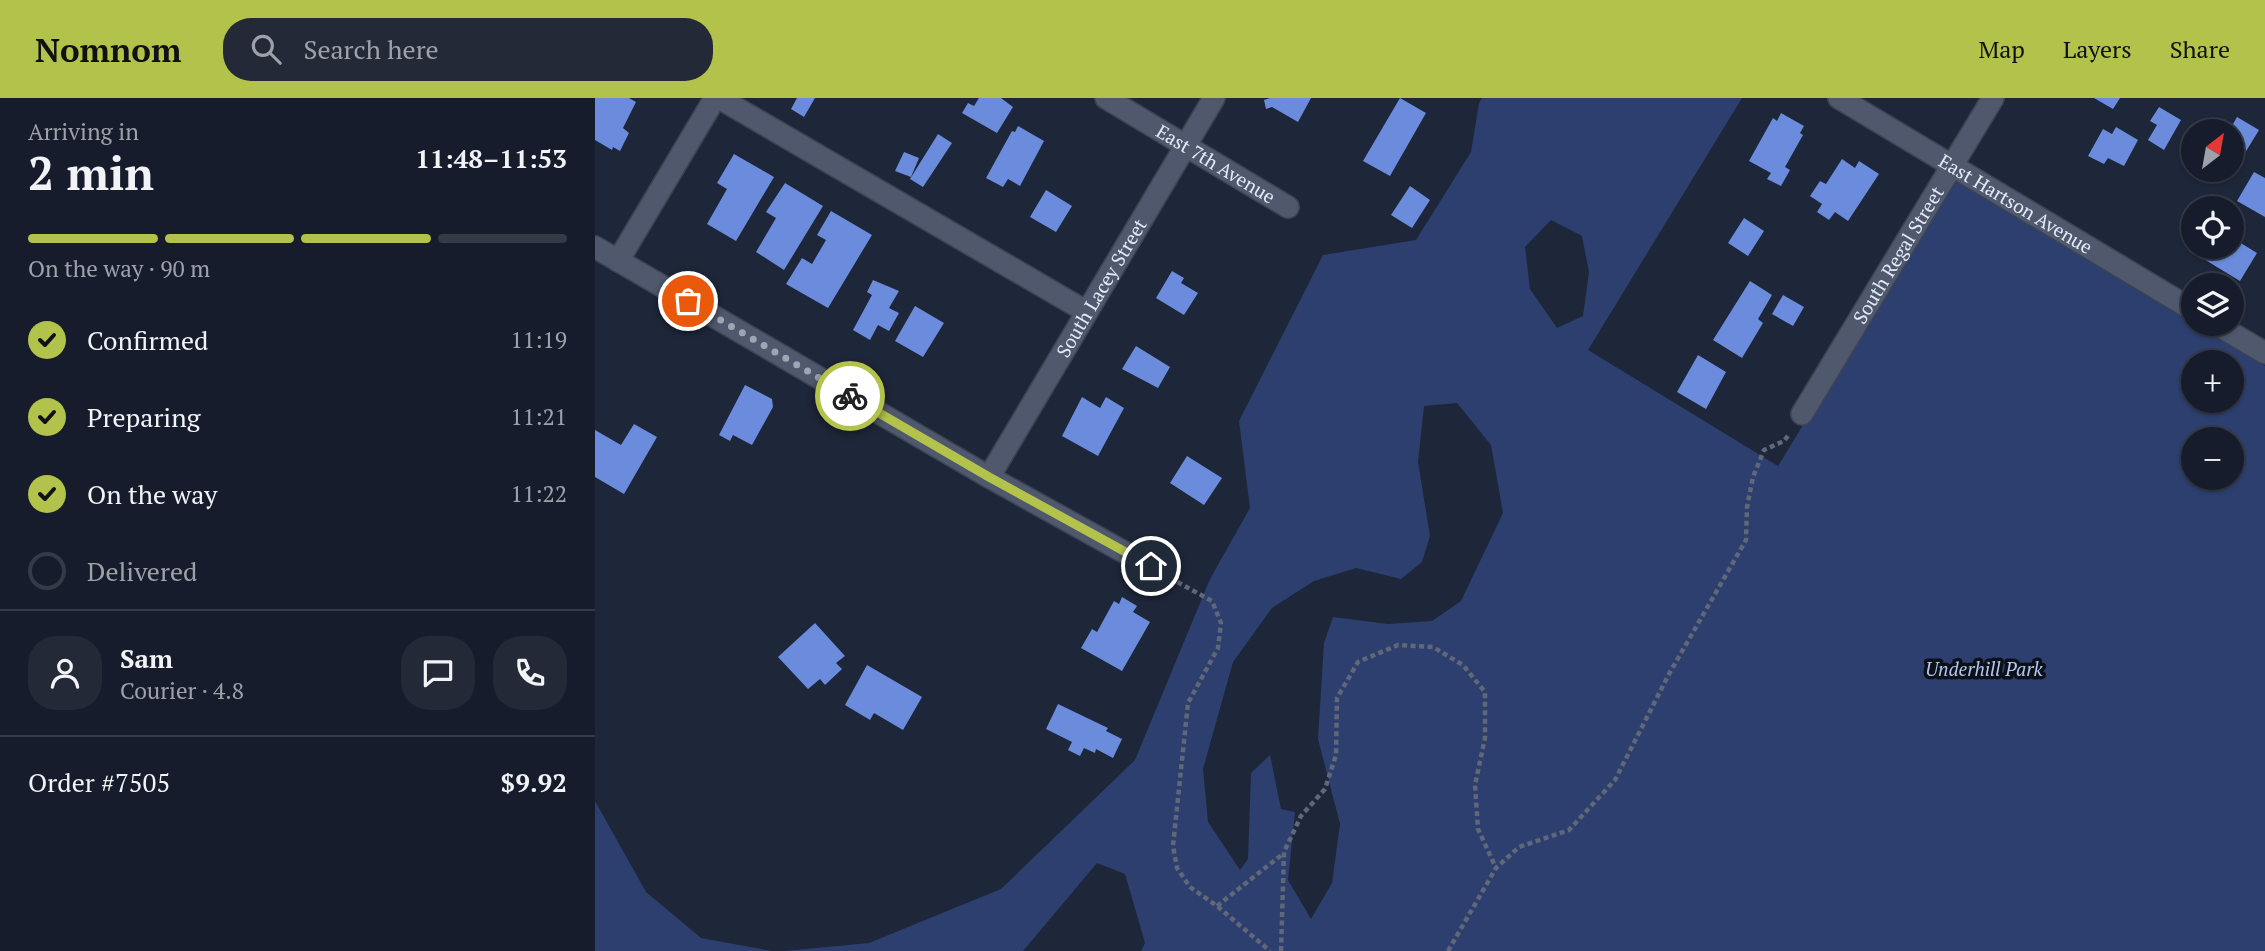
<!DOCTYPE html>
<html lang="en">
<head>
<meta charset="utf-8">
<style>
  body { margin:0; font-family:"PT Serif",serif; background:#232937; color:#f1f3f6; height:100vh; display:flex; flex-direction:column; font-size:26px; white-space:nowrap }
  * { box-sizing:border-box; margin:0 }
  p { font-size:23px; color:#9ea1a9 }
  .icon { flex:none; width:38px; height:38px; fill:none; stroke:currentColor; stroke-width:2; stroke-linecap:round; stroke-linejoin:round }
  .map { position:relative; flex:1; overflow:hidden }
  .sheet { display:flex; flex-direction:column; background:#161c2b; width:595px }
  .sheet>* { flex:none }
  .needle { width:46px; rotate:31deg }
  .controls { position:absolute; left:1586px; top:21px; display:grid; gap:14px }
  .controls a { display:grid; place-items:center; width:63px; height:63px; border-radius:50%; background:#161c2b; box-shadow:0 2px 5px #0004,0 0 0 2px #353a47; font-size:35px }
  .pin { position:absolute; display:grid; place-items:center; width:60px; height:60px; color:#fff; margin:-30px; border:4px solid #fff; border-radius:50%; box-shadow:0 2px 7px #0007 }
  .courier { position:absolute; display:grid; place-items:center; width:70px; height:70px; margin:-35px; border:5px solid #b3c24b; border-radius:50%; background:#fff; color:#222; box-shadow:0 2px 9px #0007 }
  .overview em { font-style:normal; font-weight:700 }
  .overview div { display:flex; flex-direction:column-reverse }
  .overview { display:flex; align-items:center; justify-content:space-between; height:119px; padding:0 28px }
  h1 { font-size:46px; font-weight:700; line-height:52px }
  .bar { display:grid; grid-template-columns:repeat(4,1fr); gap:10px 7px; align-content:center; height:84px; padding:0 28px }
  .bar i { height:9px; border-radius:5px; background:#353a47 }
  .bar .active { background:#b3c24b }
  .bar p { grid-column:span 4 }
  .line { display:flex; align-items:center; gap:18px; padding:0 28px; border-top:2px solid #353a47 }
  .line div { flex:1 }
  .round { display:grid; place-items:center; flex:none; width:74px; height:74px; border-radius:28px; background:#232937 }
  ol { padding:0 28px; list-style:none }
  li { display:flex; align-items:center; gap:21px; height:77px }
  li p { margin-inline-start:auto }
  li .icon { padding:7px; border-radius:50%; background:#b3c24b; color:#111; stroke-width:4 }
  li:last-child { color:#9ea1a9 }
  li i { width:38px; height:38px; border:4px solid #353a47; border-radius:50% }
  header { display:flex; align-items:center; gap:42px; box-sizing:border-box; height:98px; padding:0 35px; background:#b3c24b; color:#111 }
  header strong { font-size:33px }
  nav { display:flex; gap:38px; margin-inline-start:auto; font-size:24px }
  .search { width:490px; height:63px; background:#232937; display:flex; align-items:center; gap:18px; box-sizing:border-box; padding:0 24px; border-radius:28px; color:#9ea1a9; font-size:26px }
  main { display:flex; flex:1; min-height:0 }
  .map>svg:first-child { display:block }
</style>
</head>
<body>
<header>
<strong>Nomnom</strong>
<div class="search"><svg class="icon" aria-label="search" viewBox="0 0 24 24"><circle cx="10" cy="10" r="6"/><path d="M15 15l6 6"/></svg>Search here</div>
<nav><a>Map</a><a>Layers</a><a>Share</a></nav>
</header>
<main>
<section class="sheet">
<div class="overview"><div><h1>2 min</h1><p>Arriving in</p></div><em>11:48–11:53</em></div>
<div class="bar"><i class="active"></i><i class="active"></i><i class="active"></i><i></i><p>On the way · 90 m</p></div>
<ol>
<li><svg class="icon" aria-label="check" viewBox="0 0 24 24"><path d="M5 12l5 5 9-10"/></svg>Confirmed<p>11:19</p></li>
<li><svg class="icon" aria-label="check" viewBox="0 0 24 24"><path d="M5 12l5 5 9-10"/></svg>Preparing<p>11:21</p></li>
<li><svg class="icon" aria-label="check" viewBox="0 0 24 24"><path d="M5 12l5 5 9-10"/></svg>On the way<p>11:22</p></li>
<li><i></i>Delivered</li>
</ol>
<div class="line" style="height:126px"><a class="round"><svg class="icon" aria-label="person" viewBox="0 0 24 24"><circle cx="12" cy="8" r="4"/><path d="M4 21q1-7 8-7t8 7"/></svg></a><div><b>Sam</b><p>Courier · 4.8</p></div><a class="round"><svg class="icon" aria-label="chat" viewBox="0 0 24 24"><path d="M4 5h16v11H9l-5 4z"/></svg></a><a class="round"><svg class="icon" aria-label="phone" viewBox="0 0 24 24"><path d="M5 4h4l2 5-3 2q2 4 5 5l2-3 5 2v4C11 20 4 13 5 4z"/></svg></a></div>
<div class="line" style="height:91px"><div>Order #7505</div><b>$9.92</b></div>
</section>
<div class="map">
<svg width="1670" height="853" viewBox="0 0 1670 853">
  <rect width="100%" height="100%" fill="#1e2639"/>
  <!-- green -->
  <path fill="#2c3f6e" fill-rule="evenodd" d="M887,0h260l-154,252 190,116 177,-289 310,189v585h-1124l4,-8 -20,-69 -28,-11 -74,88h-238l84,-8 132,-54 134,-129 75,-181 40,-71 -11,-87 84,-166 93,-15 55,-88 8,-49zM956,122l31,16 7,36 -6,44 -26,12 -27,-39 -5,-42zM1598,264h38v39h-38zM862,305l34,42 12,68 -42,88 -29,20 -44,3 -55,-7 -9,26 -6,96 22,85 -8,59 -21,36 -23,-39 7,-68 -14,-3 -11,-54 -19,18 -3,86 -8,11 -32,-48 -5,-53 30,-107 39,-54 42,-27 42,-13 45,11 21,-17 8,-26 -12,-74 6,-56zM1598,341h38v39h-38z
    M0,703l51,91 55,46 71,13h-177z"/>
  <!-- building -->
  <path fill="#6b8cdc" d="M0,0h34l7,4 -13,26 6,5 -9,18 -7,-4 -1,3 -17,-10z
    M202,0h18l-11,19 -13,-8z
    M384,0h22l12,9 -16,26 -35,-20 6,-10 6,3z
    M675,0h41l-13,24 -26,-15 -6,2 -2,-9z
    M805,0l26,15 -36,63 -27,-15z
    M1499,0h26l-7,11z
    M1564,9l22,13 -17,30 -16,-10 9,-15 -7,-4z
    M1186,15l23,13 -4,7 3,2 -18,32 5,3 -9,16 -14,-7 4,-6 -22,-12 24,-43 4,3z
    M1642,19l22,13 -14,23 -14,-9v-13h-2z
    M423,28l26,15 -24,45 -12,-7 -5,8 -17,-9 26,-47 3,1z
    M1521,29l22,13 -14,26 -16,-8 -4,6 -16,-8 15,-27 9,5z
    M343,36l14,9 -29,44 -13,-8z
    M309,54l15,6 -8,19 -16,-6z
    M139,56l40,23 -38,64 -29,-17 20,-35 -10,-6z
    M1247,61l13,9 4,-7 20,13 -31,47 -13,-9 -6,8 -12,-8 5,-8 -12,-8 10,-15 6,3z
    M1659,74l11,6v39l-28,-16z
    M190,85l38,23 -39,64 -28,-18 20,-34 -10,-6z
    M815,88l20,14 -18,28 -21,-13z
    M451,92l26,16 -16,26 -26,-15z
    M236,113l41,24 -44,73 -42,-24 16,-26 10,6 14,-24 -9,-5z
    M1149,120l20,13 -16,25 -20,-13z
    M1636,139l26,16 -17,28 -51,-31 2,-3h40z
    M577,173l12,7 -3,5 17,10 -14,22 -28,-17z
    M278,182l26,11 -10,17 10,5 -10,18 -11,-6 -8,15 -17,-10 19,-35 -5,-3z
    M1155,183l22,14 -14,24 5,4 -21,35 -29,-18z
    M1188,197l21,12 -11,19 -21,-12z
    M320,208l29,17 -21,34 -28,-16z
    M541,248l34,21 -12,21 -36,-19z
    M1103,257l28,17 -20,37 -29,-17z
    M150,287l27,14 1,8 -21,38 -19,-10 -3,6 -11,-6z
    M487,299l18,11 6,-11 18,11 -26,48 -36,-20z
    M39,326l23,13 -33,57 -29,-17v-47l26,15z
    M592,358l35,22 -18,27 -34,-22z
    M527,499l15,9 -4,6 17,10 -28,49 -41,-23 11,-19 5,3 17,-31 5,3z
    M220,525l30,33 -9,7 6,6 -17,16 -5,-6 -12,10 -30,-32z
    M272,567l55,32 -19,33 -29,-17 -4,7 -25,-15z
    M463,606l50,24 -2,3 16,8 -9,19 -17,-9 -1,4 -11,-5 -4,8 -12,-6 4,-8 -26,-13z"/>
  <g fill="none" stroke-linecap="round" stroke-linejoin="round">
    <defs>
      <g id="minor">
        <path d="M124,0l368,214"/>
        <path id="s1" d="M511,0l182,109"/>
        <path id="s2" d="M1244,0l354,212"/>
        <path d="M0,149l394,230 162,90"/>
        <path d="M23,163l97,-163"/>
        <path d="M1621,226l49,29"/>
        <path id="s3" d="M1207,316l191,-316"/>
        <path id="s4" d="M394,379l225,-379"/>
      </g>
    </defs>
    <!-- minor casing -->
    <use href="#minor" stroke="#3d4353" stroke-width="24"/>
    <!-- path -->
    <path stroke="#606778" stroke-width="4.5" stroke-dasharray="5 3.5" stroke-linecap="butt" d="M575,480l42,23 9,22 -3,25 -30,55 -15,143 4,22 13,19 27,19 53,45
      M622,808l67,-53
      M686,853l3,-99 17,-36 24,-27 11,-34 1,-57 21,-36 40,-17 35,2 30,18 22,27v46l-10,47 3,44 18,39
      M853,853l48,-83 23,-21 50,-17 46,-50 54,-106 77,-134 1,-33 6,-30 11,-27 20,-9 6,-8"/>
    <!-- minor -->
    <use href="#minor" stroke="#4f586d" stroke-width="21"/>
  </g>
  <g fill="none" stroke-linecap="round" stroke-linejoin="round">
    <!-- done -->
    <path stroke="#9ea5b4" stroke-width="7" stroke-dasharray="0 12.6" d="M93,203l162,95"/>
    <!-- route -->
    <path stroke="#b3c24b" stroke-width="9" d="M255,298l139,81 162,89"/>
  </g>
  <g text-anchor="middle" stroke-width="7" stroke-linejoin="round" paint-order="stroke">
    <!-- street labels -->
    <g font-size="19" fill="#e3e9f6" stroke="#0c1018">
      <text dy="7" stroke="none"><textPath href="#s1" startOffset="128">East 7th Avenue</textPath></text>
      <text dy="7" stroke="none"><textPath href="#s2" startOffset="206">East Hartson Avenue</textPath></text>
      <text dy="7" stroke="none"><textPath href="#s3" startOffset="186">South Regal Street</textPath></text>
      <text dy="7" stroke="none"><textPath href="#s4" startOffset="220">South Lacey Street</textPath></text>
    </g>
    <!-- park labels -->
    <g font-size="19" font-style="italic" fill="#b4c7f1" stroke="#0c1018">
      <text x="1389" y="578">Underhill Park</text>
    </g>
  </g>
</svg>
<div class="controls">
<a><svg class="needle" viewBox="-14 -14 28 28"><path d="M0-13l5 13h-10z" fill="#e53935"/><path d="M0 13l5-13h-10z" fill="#9ea1a9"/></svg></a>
<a><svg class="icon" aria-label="locate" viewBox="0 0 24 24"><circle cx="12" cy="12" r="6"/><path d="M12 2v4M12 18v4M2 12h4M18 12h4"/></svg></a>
<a><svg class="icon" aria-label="layers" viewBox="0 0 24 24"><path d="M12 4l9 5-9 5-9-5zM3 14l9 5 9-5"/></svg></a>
<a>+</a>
<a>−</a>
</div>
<div class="pin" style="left:93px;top:203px;background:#ea580c"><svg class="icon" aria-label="bag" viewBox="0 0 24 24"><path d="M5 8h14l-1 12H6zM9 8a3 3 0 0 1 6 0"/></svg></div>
<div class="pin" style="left:556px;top:468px;background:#1f2937"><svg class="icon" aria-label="home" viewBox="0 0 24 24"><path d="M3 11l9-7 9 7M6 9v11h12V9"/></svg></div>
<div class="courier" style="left:255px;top:298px"><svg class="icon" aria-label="bike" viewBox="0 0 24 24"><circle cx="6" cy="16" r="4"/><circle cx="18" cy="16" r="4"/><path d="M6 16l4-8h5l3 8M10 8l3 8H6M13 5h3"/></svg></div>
</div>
</main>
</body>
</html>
